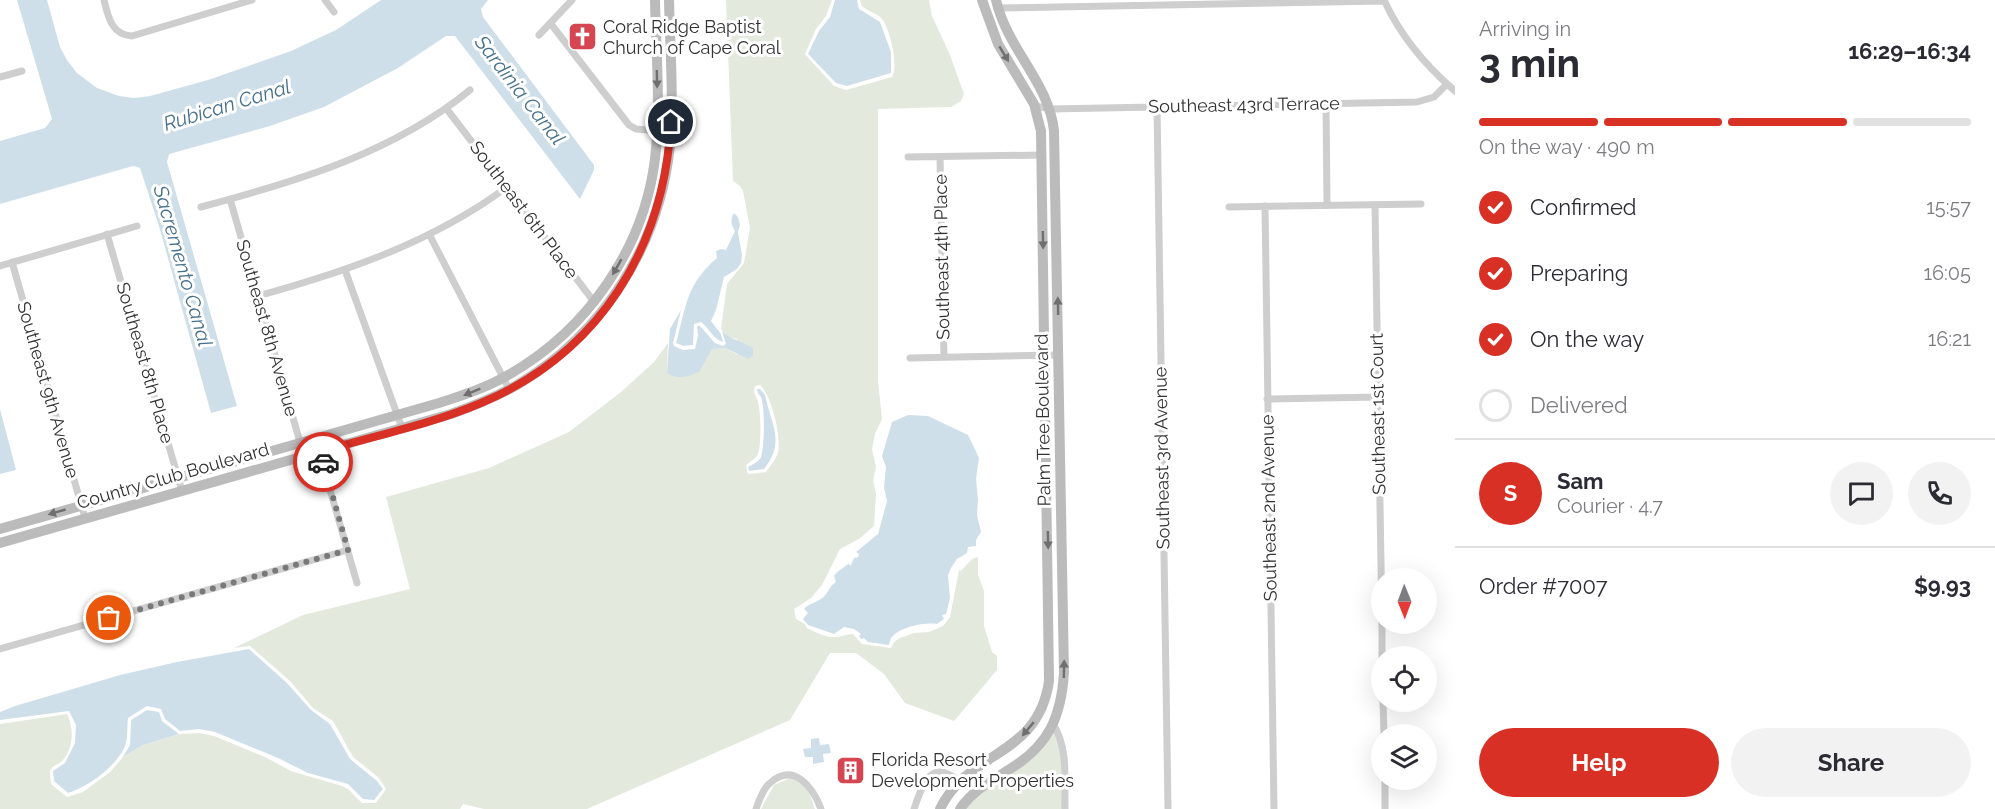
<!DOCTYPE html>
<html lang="en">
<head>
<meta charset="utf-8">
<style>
  body { margin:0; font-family:Raleway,sans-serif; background:#f2f2f3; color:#2b2b33; height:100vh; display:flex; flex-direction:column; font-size:22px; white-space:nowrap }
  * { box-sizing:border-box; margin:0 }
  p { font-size:20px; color:#7c7c81 }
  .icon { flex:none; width:33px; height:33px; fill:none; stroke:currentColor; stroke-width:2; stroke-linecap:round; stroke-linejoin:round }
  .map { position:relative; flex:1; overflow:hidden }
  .drawer { display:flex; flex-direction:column; background:#fff; width:540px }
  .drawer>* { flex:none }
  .needle { width:39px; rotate:179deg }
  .buttons { position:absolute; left:1371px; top:568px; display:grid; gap:12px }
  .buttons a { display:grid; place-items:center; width:66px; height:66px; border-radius:50%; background:#fff; box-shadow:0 6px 24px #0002; font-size:30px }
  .pin { position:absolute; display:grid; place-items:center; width:51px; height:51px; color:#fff; margin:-26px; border:3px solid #fff; border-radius:50%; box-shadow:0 2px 6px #0007 }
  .courier { position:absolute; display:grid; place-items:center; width:60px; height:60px; margin:-30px; border:4px solid #d93025; border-radius:50%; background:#fff; color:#222; box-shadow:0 2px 8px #0007 }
  .overview em { font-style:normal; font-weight:700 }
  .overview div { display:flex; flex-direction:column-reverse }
  .overview { display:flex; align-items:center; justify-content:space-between; height:102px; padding:0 24px }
  h1 { font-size:39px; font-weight:700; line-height:45px }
  .bar { display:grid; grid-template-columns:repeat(4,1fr); gap:9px 6px; align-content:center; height:72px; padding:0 24px }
  .bar i { height:8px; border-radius:4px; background:#e1e1e2 }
  .bar .on { background:#d93025 }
  .bar p { grid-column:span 4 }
  .line { display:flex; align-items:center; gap:15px; padding:0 24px; border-top:2px solid #e1e1e2 }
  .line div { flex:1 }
  .round { display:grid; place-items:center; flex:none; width:63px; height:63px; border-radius:32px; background:#f2f2f3 }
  ol { padding:0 24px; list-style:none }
  li { display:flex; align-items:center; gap:18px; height:66px }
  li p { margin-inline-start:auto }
  li .icon { padding:6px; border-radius:50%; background:#d93025; color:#fff; stroke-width:4 }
  li:last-child { color:#7c7c81 }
  li i { width:33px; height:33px; border:3px solid #e1e1e2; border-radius:50% }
  .cta { display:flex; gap:12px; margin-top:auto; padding:12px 24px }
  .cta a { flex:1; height:69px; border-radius:36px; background:#d93025; color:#fff; font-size:24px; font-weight:700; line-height:69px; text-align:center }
  .cta a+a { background:#f2f2f3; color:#2b2b33 }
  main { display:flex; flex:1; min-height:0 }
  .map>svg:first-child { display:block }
</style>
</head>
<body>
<main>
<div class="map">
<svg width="1455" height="809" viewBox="0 0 1455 809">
  <rect width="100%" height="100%" fill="#fff"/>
  <!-- green -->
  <path fill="#e4e9de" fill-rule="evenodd" d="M726,0h106l-6,16 -10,13 -11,25 29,32 12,4 46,-13c7,-11 -2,-46 -9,-57 -5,-7 -15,-8 -21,-14l-2,-6h69l3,16 18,39 14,39 -3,7 -10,6 -73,2v272l4,38 -7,15 -3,15 4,18 -3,13 3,14 -2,32 -15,13 -19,10 -18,36 -11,13 -17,11 2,10 9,5 2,4c7,3 17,9 25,9 6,1 14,-3 21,-3l9,10 29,4 3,-6 6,-4 14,-5 15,-1 14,-6 7,-9 9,-47 2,1 11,-12 6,-2v18l6,16v35l8,26 5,4v14l-43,51 -49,-18 -21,-29 -28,-21h-26l-40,67 -203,89h-103l-21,-5 -3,5h-460v-85l67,-10c7,15 7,33 -4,46 -3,4 -10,5 -12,9 -2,4 0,11 0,15l16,13 16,-5 27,-20 13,-15 20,-12 36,-11 20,-1 15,3 51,21 26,14 51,15 6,3 14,14h14l10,-14 -7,-11 -26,-21 -20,-36 -20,-13 -23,-27 -40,-35 -16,2 69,-33 107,-26 -24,-92 103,-29 80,-36 52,-40 33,-30 14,-19 -1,30 40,-17 5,-7 13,-1 13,7 -1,-16 -10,-2 -6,-8 6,-45 17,-21 6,-35 -7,-37 -3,-5 -7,-5zM760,385c11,9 22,53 18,67 -2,8 -8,14 -12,20l-18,2 -2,-9c3,-3 9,-6 11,-9 5,-6 4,-49 0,-57 -2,-6 -4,-6 -2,-13z
    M1054,731l7,21 1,57h-98l6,-7z
    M790,778l17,8 8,23h-54l13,-24z"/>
  <!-- water -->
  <path fill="#cfdfea" d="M17,0h30l13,47 7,13 10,13 20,15 22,8 15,2 16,-2 58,-16 83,-29 45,-21 45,-30h107l-7,9 2,8 111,148v5l-14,29 -125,-163h-9l-48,32 -74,39 -54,19 -101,28 -2,8 70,244 -26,7 -52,-187 -19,-58 -7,-2 -133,38v-63l45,-13 7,-9z
    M835,0h22l2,9 21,13 11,30v21l-44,13 -11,-3 -28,-29 11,-23 11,-14z
    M734,213l4,4 2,8 -2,7 4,23 -1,8 -4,6 -13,8 -8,33 -5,11 10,13 2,8c-10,-3 -14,-14 -22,-20l-7,2 -1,21 -10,1 -7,-3c10,-36 10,-59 41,-85l-1,-7 5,-2 5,1 9,-19c-4,-6 -5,-12 -1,-18z
    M681,310l-8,33 1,3 9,4 12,-1 3,-14 -1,-9h3l15,17 8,3 3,-2 -4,-13c8,9 21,10 31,17v8l-5,3 -23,-11 -13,1 -13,23c-12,5 -20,8 -32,1l3,-44z
    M757,389h3l5,6c6,30 21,46 -1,74l-15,2 -1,-4c4,-2 9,-5 12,-8 5,-8 5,-53 1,-62 -2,-2 -4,-5 -4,-8z
    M0,409l16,61 -16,4z
    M908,415l20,1 40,19 11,23 -3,21 2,21 -1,15 4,17 -5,8v6l-8,1 -1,6 -10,6 -6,9 -3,7 2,23 -4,16 -4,1 2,4 -7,5c-12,-2 -36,3 -44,12 -3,2 -3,6 -4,9l-21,-3 -4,-4 -3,1 -2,-3 2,-2 -7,-5 -10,-2 -10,7 -26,-9 -5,-6 5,-6 -4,-4c5,-6 18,-8 22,-15 4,-5 4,-8 10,-12l-2,-6c4,-6 10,-8 15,-13v2h2l3,-7 4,-1 1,-3 -3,-2 22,-18 9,-33 -3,-14 2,-20 -4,-11 10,-34z
    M249,649l38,34 24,27 19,14 20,35 27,22 6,8 -9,11 -11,-1 -15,-15 -40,-11 -30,-15 -63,-26 -16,-3 -19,2 -15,-12 -4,-10 -14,-3 -19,12c-1,9 0,21 -3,28 -8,20 -37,41 -57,47l-14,-12 -1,-10 12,-8 10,-20 1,-18 -7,-14 -69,9v-8l15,-6 105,-31 57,-13z
    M147,710l12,2 3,9 17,13 -36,11 -20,12 7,-12 1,-25z
    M819,738l1,7 9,-1 2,9 -8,1 1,8 -11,2v-7h-8l-2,-8 8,-1v-9z"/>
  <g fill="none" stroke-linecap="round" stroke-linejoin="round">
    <!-- street -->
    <path stroke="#cecece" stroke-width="7" d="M104,0c4,17 8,35 28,36l120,-36
      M325,0l9,12
      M1384,0c16,35 42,66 71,91
      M998,8l386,-7
      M551,24l78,101 7,4 34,3
      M539,35l33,-35
      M0,77l22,-6
      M1326,103l1,102
      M1035,106l16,3 366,-7 17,-5 13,-13
      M1157,106l11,703
      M446,108l149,195
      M908,157l134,-2
      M940,157l4,200
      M230,199l74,257
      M1375,205l7,419
      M1265,206l9,603
      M201,207c94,-25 192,-54 269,-117
      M1229,207l192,-3
      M107,234l75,257
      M429,234l80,155
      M12,262l73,256
      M0,266l137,-40
      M345,270l57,158
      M258,296c87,-24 175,-54 249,-109
      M910,358l149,-3
      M1267,399l111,-2
      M315,438l42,145
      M1382,624v33
      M0,649l348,-99
      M1383,702l1,33
      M1053,724c16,25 11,56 12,85
      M1385,780v29
      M756,809c3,-8 6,-19 13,-25 24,-23 44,3 52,25
      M914,809c8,-23 16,-52 45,-28"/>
    <!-- secondary -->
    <path stroke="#bbb" stroke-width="10" d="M0,529l439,-126c25,-8 49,-16 71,-29 78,-45 134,-126 145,-215 6,-52 1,-107 0,-159
      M0,543l451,-129c22,-8 45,-17 66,-29 86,-51 143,-140 153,-240 4,-47 0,-97 -1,-145
      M940,809c29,-60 98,-51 109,-128l-8,-550 -7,-27 -36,-60 -16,-44
      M960,809c13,-19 31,-28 50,-40 39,-24 51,-52 54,-96l-10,-542c-5,-49 -47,-82 -58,-131"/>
  </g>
  <!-- one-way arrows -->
  <defs><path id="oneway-solid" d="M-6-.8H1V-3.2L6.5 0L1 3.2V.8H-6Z" transform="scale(1.5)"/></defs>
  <g fill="#6f6f6f">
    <use href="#oneway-solid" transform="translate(1004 54) rotate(59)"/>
    <use href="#oneway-solid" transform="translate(657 79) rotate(89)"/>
    <use href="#oneway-solid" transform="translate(1043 240) rotate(89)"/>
    <use href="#oneway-solid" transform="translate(617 267) rotate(120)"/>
    <use href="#oneway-solid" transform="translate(1058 306) rotate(-91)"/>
    <use href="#oneway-solid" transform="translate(472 392) rotate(158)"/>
    <use href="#oneway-solid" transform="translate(57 512) rotate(164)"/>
    <use href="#oneway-solid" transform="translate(1048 540) rotate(89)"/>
    <use href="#oneway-solid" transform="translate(1064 669) rotate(-89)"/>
    <use href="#oneway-solid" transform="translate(1028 729) rotate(130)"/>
  </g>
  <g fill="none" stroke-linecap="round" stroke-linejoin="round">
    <!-- done -->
    <path stroke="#797979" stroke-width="6" stroke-dasharray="0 10.8" d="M109,618l239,-68 -25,-88"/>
    <!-- route -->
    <path stroke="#d93025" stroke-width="8" d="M323,462l-3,-10c53,-16 109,-27 161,-49 119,-50 183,-155 190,-281"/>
  </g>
  <!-- icons -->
  <defs>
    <symbol id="church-square" viewBox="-11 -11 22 22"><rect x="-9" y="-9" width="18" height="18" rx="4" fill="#d54650" stroke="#fff"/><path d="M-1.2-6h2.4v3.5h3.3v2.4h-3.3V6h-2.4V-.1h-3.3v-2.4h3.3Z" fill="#fff"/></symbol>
    <symbol id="building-square" viewBox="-11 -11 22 22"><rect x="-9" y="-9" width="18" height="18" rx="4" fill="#d54650" stroke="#fff"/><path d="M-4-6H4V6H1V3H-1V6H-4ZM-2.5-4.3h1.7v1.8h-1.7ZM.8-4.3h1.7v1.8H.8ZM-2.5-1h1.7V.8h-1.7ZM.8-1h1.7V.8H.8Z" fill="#fff"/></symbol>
  </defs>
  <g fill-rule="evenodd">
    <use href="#church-square" x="566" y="20" width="33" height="33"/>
    <use href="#building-square" x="834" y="754" width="33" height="33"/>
  </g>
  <g text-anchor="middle" stroke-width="6" stroke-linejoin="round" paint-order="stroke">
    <!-- poi labels -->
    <g font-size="18" fill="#313131" stroke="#fff" text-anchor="start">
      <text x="603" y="33">Coral Ridge Baptist<tspan x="603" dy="21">Church of Cape Coral</tspan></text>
      <text x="871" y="766">Florida Resort<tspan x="871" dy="21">Development Properties</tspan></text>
    </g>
    <!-- street labels -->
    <g font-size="18" fill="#313131" stroke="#fff">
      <text transform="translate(1244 105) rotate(-1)" y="6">Southeast 43rd Terrace</text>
      <text transform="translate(524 210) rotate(53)" y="6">Southeast 6th Place</text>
      <text transform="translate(942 257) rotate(-91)" y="6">Southeast 4th Place</text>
      <text transform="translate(267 328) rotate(74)" y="6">Southeast 8th Avenue</text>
      <text transform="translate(145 363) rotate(74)" y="6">Southeast 8th Place</text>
      <text transform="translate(48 390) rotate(74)" y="6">Southeast 9th Avenue</text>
      <text transform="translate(1378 414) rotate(-91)" y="6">Southeast 1st Court</text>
      <text transform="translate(1043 420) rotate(-91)" y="6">Palm Tree Boulevard</text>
      <text transform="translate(1162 458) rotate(-91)" y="6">Southeast 3rd Avenue</text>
      <text transform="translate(173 476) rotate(-16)" y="6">Country Club Boulevard</text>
      <text transform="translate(1269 508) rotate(-91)" y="6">Southeast 2nd Avenue</text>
    </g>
    <!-- water labels -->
    <g font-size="20" font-style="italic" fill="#46708c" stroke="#fff">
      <text transform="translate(520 90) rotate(52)" y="7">Sardinia Canal</text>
      <text transform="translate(227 105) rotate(-17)" y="7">Rubican Canal</text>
      <text transform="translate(183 266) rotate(74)" y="7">Sacremento Canal</text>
    </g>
  </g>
</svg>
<div class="buttons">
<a><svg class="needle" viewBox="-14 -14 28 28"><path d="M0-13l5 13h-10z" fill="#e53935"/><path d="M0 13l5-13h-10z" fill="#7c7c81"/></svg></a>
<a><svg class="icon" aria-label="locate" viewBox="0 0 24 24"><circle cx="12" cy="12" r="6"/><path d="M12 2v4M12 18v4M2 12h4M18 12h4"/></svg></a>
<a><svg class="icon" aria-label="layers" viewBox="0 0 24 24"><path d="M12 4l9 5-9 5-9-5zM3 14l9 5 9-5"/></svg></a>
</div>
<div class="pin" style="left:109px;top:618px;background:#ea580c"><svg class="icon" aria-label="bag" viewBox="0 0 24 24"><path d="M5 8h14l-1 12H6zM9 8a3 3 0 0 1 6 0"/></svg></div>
<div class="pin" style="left:671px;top:122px;background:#1f2937"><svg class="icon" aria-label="home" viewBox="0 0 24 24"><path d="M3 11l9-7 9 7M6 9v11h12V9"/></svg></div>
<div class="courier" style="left:323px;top:462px"><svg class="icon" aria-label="car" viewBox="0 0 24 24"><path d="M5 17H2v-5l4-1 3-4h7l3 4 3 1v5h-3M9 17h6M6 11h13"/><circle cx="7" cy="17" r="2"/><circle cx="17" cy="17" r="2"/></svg></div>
</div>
<section class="drawer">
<div class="overview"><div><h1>3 min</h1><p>Arriving in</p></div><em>16:29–16:34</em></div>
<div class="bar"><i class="on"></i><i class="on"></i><i class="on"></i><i></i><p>On the way · 490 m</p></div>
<ol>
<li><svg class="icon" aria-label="check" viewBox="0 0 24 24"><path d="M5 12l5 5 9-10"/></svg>Confirmed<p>15:57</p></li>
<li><svg class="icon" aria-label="check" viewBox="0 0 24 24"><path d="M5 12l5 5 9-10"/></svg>Preparing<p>16:05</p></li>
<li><svg class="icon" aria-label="check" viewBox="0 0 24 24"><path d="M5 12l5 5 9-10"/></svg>On the way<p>16:21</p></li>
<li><i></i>Delivered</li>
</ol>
<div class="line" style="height:108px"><b class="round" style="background:#d93025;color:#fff">S</b><div><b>Sam</b><p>Courier · 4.7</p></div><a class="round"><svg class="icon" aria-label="chat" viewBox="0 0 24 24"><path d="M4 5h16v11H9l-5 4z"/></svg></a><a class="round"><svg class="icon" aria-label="phone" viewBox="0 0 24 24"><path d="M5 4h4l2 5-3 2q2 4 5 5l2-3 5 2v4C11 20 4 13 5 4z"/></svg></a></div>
<div class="line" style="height:78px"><div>Order #7007</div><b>$9.93</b></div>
<div class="cta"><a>Help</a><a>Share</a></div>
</section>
</main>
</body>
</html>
